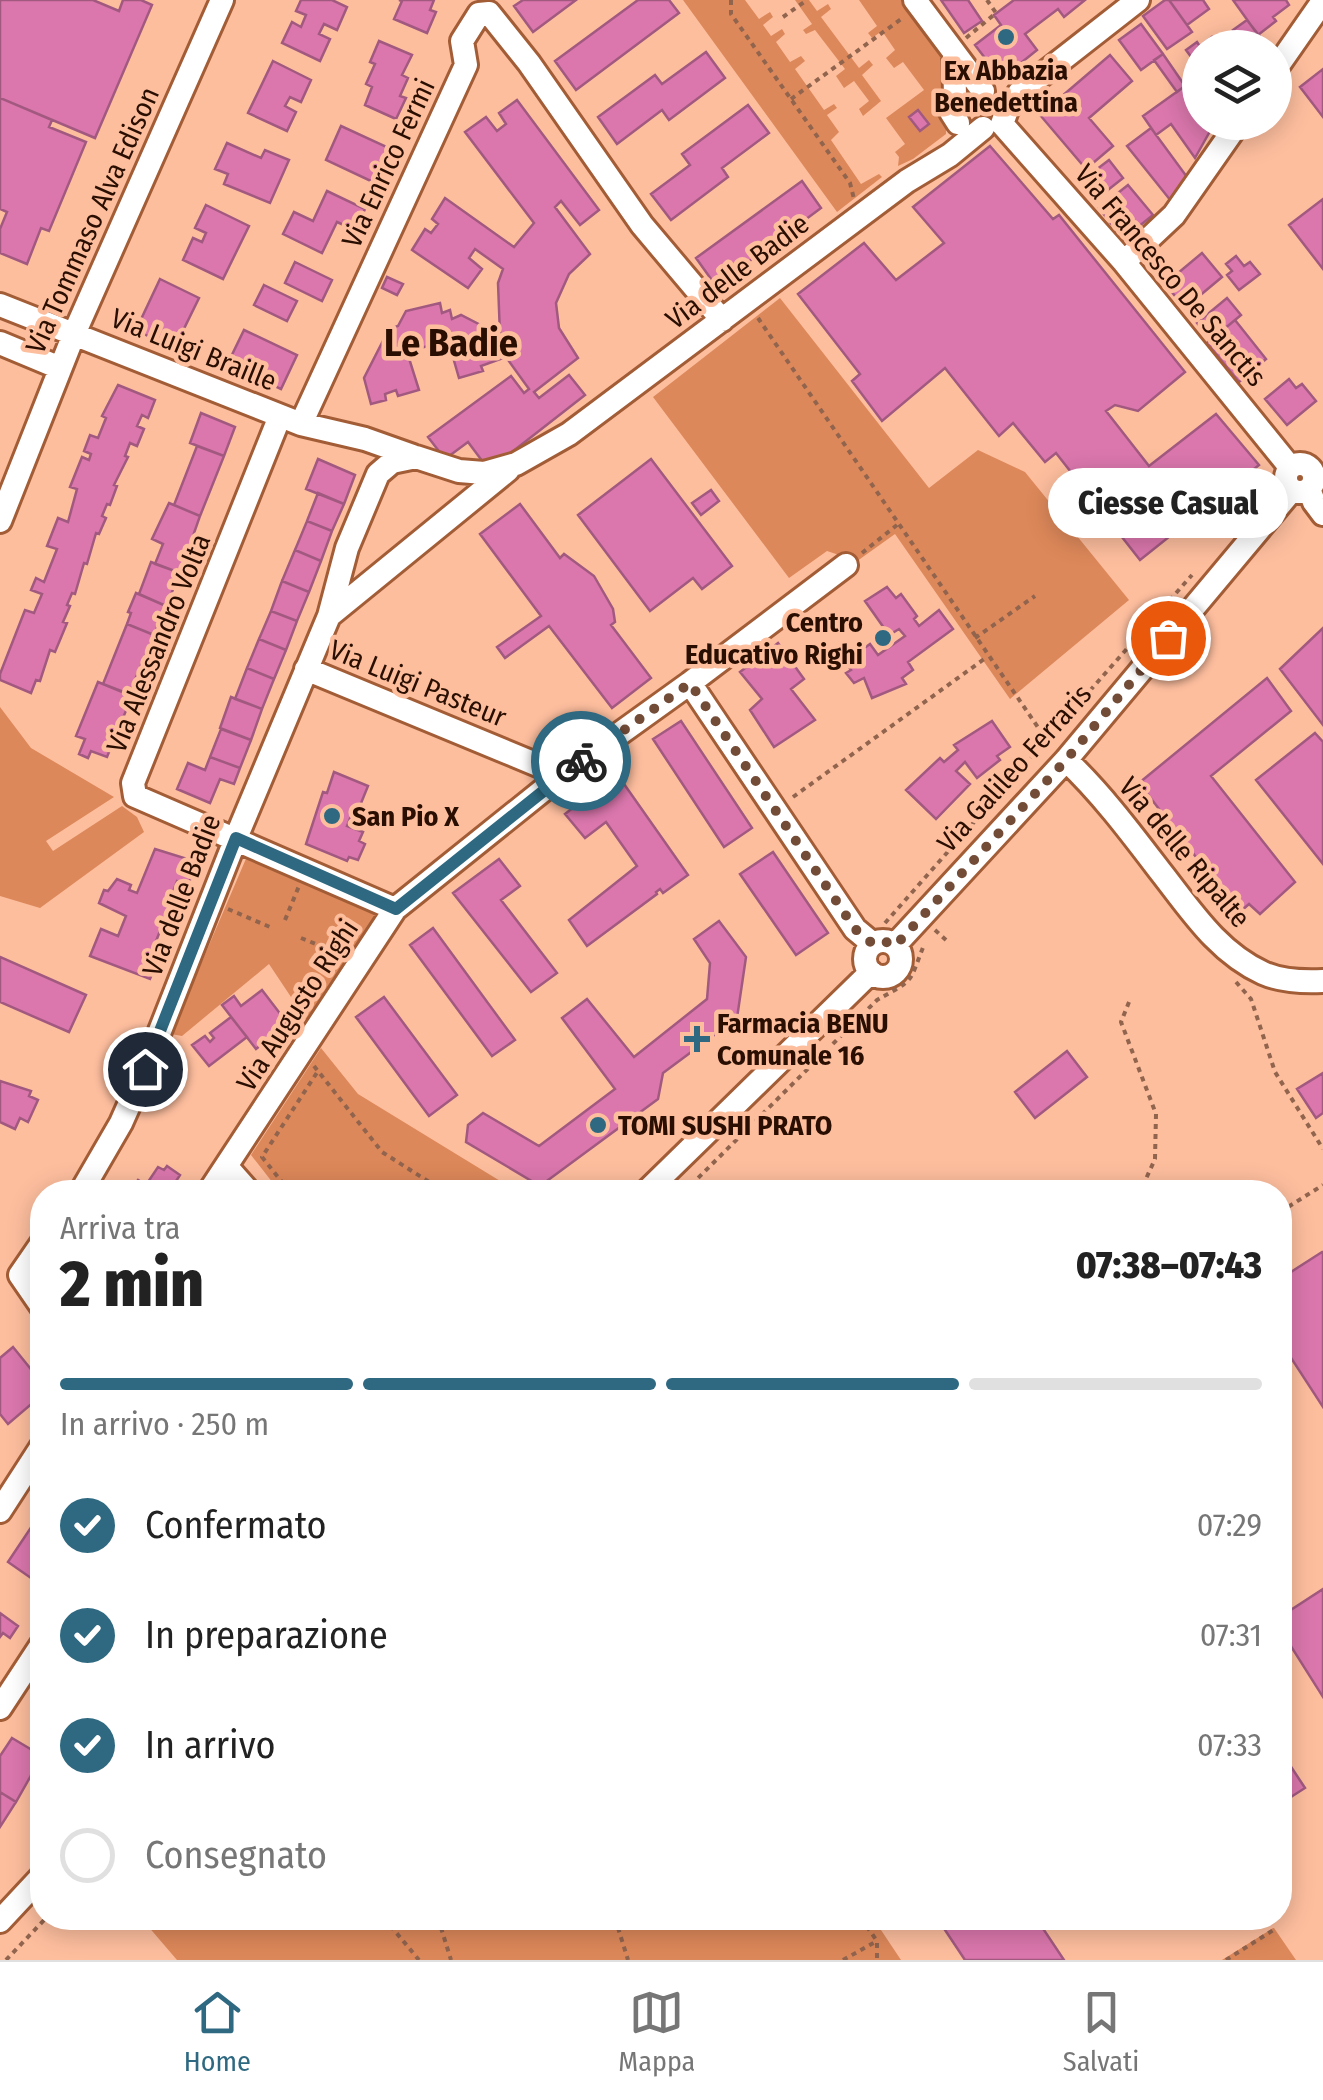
<!DOCTYPE html>
<html lang="it">
<head>
<meta charset="utf-8">
<style>
  body { margin:0; font-family:"Fira Sans Condensed",sans-serif; background:#f2f2f2; color:#222; height:100vh; display:flex; flex-direction:column; font-size:38px; white-space:nowrap }
  * { box-sizing:border-box; margin:0 }
  p { font-size:32px; color:#767676 }
  .icon { flex:none; width:55px; height:55px; fill:none; stroke:currentColor; stroke-width:2; stroke-linecap:round; stroke-linejoin:round }
  .map { position:relative; flex:1; overflow:hidden }
  .panel { position:absolute; left:30px; top:1180px; width:1262px; height:750px; display:flex; flex-direction:column; background:#fff; border-radius:40px; box-shadow:0 5px 25px #0003 }
  .panel>* { flex:none }
  .buttons { position:absolute; left:1182px; top:30px; display:grid; gap:20px }
  .buttons a { display:grid; place-items:center; width:110px; height:110px; border-radius:50%; background:#fff; box-shadow:0 5px 25px #0003; font-size:50px }
  .pin { position:absolute; display:grid; place-items:center; width:85px; height:85px; color:#fff; margin:-42px; border:5px solid #fff; border-radius:50%; box-shadow:0 2px 10px #0007 }
  .courier { position:absolute; display:grid; place-items:center; width:100px; height:100px; margin:-50px; border:8px solid #2e6981; border-radius:50%; background:#fff; color:#222; box-shadow:0 2px 12px #0007 }
  .bubble { position:absolute; height:70px; border-radius:35px; background:#fff; box-shadow:0 5px 25px #0003; font-size:32px; font-weight:800; line-height:70px; text-align:center }
  .head em { font-style:normal; font-weight:800 }
  .head div { display:flex; flex-direction:column-reverse }
  .head { display:flex; align-items:center; justify-content:space-between; height:170px; padding:0 30px }
  h1 { font-size:65px; font-weight:800; line-height:75px }
  .bar { display:grid; grid-template-columns:repeat(4,1fr); gap:15px 10px; align-content:center; height:120px; padding:0 30px }
  .bar i { height:12px; border-radius:8px; background:#e0e0e0 }
  .bar .current { background:#2e6981 }
  .bar p { grid-column:span 4 }
  ol { padding:0 30px; list-style:none }
  li { display:flex; align-items:center; gap:30px; height:110px }
  li p { margin-inline-start:auto }
  li .icon { padding:10px; border-radius:50%; background:#2e6981; color:#fff; stroke-width:4 }
  li:last-child { color:#767676 }
  li i { width:55px; height:55px; border:5px solid #e0e0e0; border-radius:50% }
  .dock { display:flex; justify-content:space-around; align-items:center; height:140px; border-top:2px solid #e0e0e0; background:#fff; font-size:28px; color:#767676 }
  .dock a { display:grid; justify-items:center; gap:5px }
  .dock .current { color:#2e6981 }
  .map>svg:first-child { display:block }
</style>
</head>
<body>
<div class="map">
<svg width="1323" height="1960" viewBox="0 0 1323 1960">
  <rect width="100%" height="100%" fill="#fdbe9e"/>
  <!-- green -->
  <path fill="#dd885a" d="M683,0h62l14,19 11,-7 3,5 -10,8 8,11 11,-7 3,5 -9,8 14,20 11,-6 4,5 -10,8 29,41 10,-6 3,4 -10,7 12,17 -8,8 30,44 18,-10 3,3 -45,35z
    M795,0h14l8,11 11,-7 3,5 -10,8 38,51 10,-8 4,5 -11,10 19,26 -18,15 -4,-7 10,-8 -15,-20 -10,7 -8,-12 9,-7 -30,-39 -9,4 -3,-4 9,-6z
    M859,0h44l39,56 4,14v64l-33,25 -15,7 1,-9 -4,-5 10,-8 -19,-26 38,-28 -21,-28 -9,6 -8,-10 9,-8 -13,-19 -10,7 -4,-5 9,-7z
    M780,298l149,190 49,-38 47,22 104,128 -119,99 -115,-165 -42,30 -5,-6 -21,-7 -38,27 -136,-181z
    M0,707l31,41 83,49 -68,44 7,10 69,-45 15,11 7,15 -104,76 -40,-12z
    M248,854l133,56 -72,114 -40,-60 -87,72 -11,-2z
    M321,1048l37,46 160,98h-238l-29,-37z
    M141,1918h732l28,42h-724z
    M1274,1928l22,32h-74l51,-32z"/>
  <!-- building -->
  <path fill="#db77ad" stroke="#a25980" stroke-width="2.5" d="M0,0h93l26,11 4,-11h18l11,5 -57,133 -95,-40z
    M301,0h31l15,7 -10,23 -13,-6 -5,10 11,5 -10,22 -38,-18 10,-21 9,5 5,-12 -10,-4z
    M399,0h35l-4,10 6,2 -9,21 -33,-14 8,-18z
    M523,0h53l-43,32 -19,-26z
    M638,0h31l10,13 -103,77 -21,-29z
    M941,0h27l14,21 -18,12z
    M1014,0h71l-21,17 -6,-8 -33,25 12,16 -36,29 -26,-34 26,-20 -7,-10z
    M1165,0h4l23,32 -25,17 -24,-33z
    M1169,0h34l6,9 -22,16z
    M1233,0h53l3,5 -16,12 3,4 -18,14z
    M1247,20l14,18 -15,10 -13,-18z
    M1141,24l22,30 -22,16 -22,-30z
    M1235,32l11,16 -46,-2 12,-9 7,7z
    M379,41l33,14 -10,20 6,3 -8,18 6,2 -10,21 -31,-14 7,-18 -6,-3 9,-20 -5,-2z
    M1197,42l4,6 -1,21 -14,-19z
    M706,52l19,26 -56,42 -7,-10 -45,34 -19,-27 57,-42 7,9z
    M1163,54l22,32 -8,6 -23,-32z
    M1110,55l22,26 -43,37 24,28 -27,23 -46,-54z
    M273,61l38,19 -10,22 -11,-5 -5,9 11,6 -9,19 -39,-18z
    M1323,69v48l-23,-30z
    M1200,74v32l-15,-20z
    M1185,86l15,20v16l14,2 -19,34 -24,-34 -15,11 -13,-19z
    M0,98l52,22 -3,7 37,15 -37,89 -8,-3 -14,36 -27,-11v-24l7,-17 -7,-3z
    M517,100l82,110 -19,15 -19,-24 -6,6 35,47 -21,20 -13,29 3,25 19,30 -44,34 5,6 30,-23 16,20 -96,75 -21,-28 -23,17 -17,-22 83,-61 13,17 5,-4 -23,-32 -6,-22 -2,-52 5,-14 -28,-20 -6,9 13,11 -14,19 -56,-38 13,-21 6,4 7,-9 -6,-5 13,-21 69,49 20,-24 -69,-91 21,-15 11,14 9,-7 -7,-11z
    M748,105l21,28 -47,35 6,9 -57,43 -20,-26 39,-29 -8,-11z
    M918,110l11,14 -9,7 -11,-14z
    M341,126l48,22 -16,34 -47,-22z
    M1151,128l36,49 -16,24 -44,-55z
    M227,143l34,15 4,-8 24,10 -19,43 -46,-19 4,-10 -13,-5z
    M990,146l63,73 6,-4 126,157 -47,39 -23,-6 -9,6 43,55 67,-52 43,51 -119,95 -84,-107 -11,9 -32,-39 -14,13 -54,-68 -63,53 -30,-40 8,-7 -62,-80 66,-51 32,37 48,-37 -31,-36z
    M1109,160l14,18 -29,23 -14,-19z
    M802,181l19,27 -105,78 -20,-28z
    M1128,185l25,30 -30,24 -24,-31z
    M327,191l38,18 -10,21 -18,-8 -15,31 -39,-19 11,-22 19,9z
    M1323,199v70l-34,-44z
    M206,205l43,21 -26,53 -40,-19 10,-22 9,4 4,-9 -11,-5z
    M1202,253l20,24 -37,31 -20,-24z
    M1236,256l8,10 6,-4 10,12 -21,16 -12,-15 5,-4 -6,-7z
    M295,262l37,18 -10,21 -37,-18z
    M387,277l16,7 -6,11 -15,-7z
    M160,279l39,19 -25,51 -38,-19z
    M264,285l33,16 -10,20 -33,-16z
    M1227,298l14,17 -30,25 -14,-17z
    M440,303l2,10 8,-3 2,9 9,-4 39,20 6,22 -25,9 2,5 -24,7 -11,-38 -41,12 12,38 -21,6 -2,-6 -11,4 1,6 -15,4 -7,-26 25,-49 9,-3 8,-15z
    M1235,320l31,39 -27,23 -32,-39z
    M244,330l53,25 -16,34 -53,-26z
    M1289,379l7,9 6,-4 14,17 -29,24 -22,-26z
    M118,385l37,15 -7,18 -6,-3 -5,11 7,3 -7,17 -7,-3 -5,13 3,1 -14,28 3,1 -7,19 -3,-1 -5,12 4,2 -7,16 -3,-1 -9,31 -3,-1 -9,31 -3,-1 -5,12 3,1 -7,16 4,1 -12,29 -5,-2 -10,31 -4,-1 -5,13 -31,-13v-6l25,-64 9,3 8,-19 -11,-4 5,-12 8,4 13,-33 -10,-3 11,-28 10,4 9,-33 -7,-2 12,-30 7,3 2,-6 -7,-3 6,-16 8,3 8,-20 -4,-2z
    M201,413l34,14 -11,29 -34,-13z
    M197,446l27,10 -24,60 -26,-11z
    M318,459l37,16 -11,29 -38,-15z
    M651,459l81,107 -30,23 -9,-11 -43,33 -72,-96z
    M1269,476l7,10 -13,11 -8,-10z
    M711,490l8,11 -18,14 -9,-12z
    M318,493l26,11 -12,27 -25,-10z
    M169,503l31,13 -20,57 -25,-9 8,-20 -11,-5z
    M520,504l40,54 4,-4 30,22 19,33 2,13 -4,3 40,53 -39,30 -63,-82 -44,32 -8,-11 44,-31 -61,-82z
    M307,521l25,10 -11,30 -26,-11z
    M295,550l26,11 -12,31 -27,-11z
    M151,562l29,11 -14,33 -27,-12z
    M282,581l27,11 -12,29 -26,-10z
    M887,587l9,11 5,-4 16,22 -3,3 5,7 20,-16 14,19 -45,33 5,8 -11,8 4,6 -34,14 -8,-20 -10,5 -8,-10 5,-3 -6,-8 25,-18 8,11 27,-19 -6,-7 -10,6 -24,-34z
    M136,593l30,13 -12,29 -27,-11 4,-11 -3,-1z
    M271,611l26,10 -11,29 -27,-11z
    M127,624l27,11 -25,59 -26,-10z
    M1323,628v97l-43,-56z
    M259,639l27,11 -12,29 -27,-11z
    M778,643l26,36 -13,10 24,31 -41,27 -24,-37 12,-11 -22,-27z
    M247,668l27,11 -12,30 -27,-10z
    M1267,678l24,33 -80,65 84,106 -35,32 -11,-10 -10,9 -100,-130z
    M98,682l34,14 -25,61 -16,-6 -3,7 -9,-4 6,-15 -9,-3z
    M231,697l31,12 -11,31 -31,-12z
    M681,721l71,107 -28,19 -71,-108z
    M992,721l18,26 -13,9 3,4 -23,18 -12,-16 -9,9 14,13 -34,35 -30,-29 34,-32 4,4 14,-12 -4,-5z
    M221,729l30,11 -11,28 -30,-11z
    M1315,733l8,9v122l-67,-84z
    M210,757l30,11 -6,16 -14,-5 -10,24 -33,-14 11,-26 17,7z
    M334,772l34,14 -11,27 -4,-2 -6,15 16,6 -4,9 6,3 -7,16 -9,-3 -2,4 -41,-17 17,-52 4,1z
    M617,774l71,101 -25,18 -3,-4 -4,3 1,2 -70,52 -18,-26 68,-54 -31,-44 -21,16 -20,-24z
    M155,849l42,13 -9,23 -11,-4 -9,24 12,4 -10,26 -10,-4 -9,23 8,3 -9,22 -60,-23 11,-27 17,7 8,-20 -27,-13 5,-13 4,1 9,-12 14,6 -2,5 8,3z
    M773,852l55,81 -32,22 -56,-81z
    M499,859l21,27 -19,14 56,73 -26,19 -78,-99z
    M719,921l27,36 -9,61 -74,55 -5,26 -118,87 -74,-44 2,-17 15,-12 56,33 76,-57 -53,-71 25,-19 47,58 73,-58 3,-36 -16,-24z
    M433,928l82,112 -23,16 -82,-111z
    M0,957l86,38 -17,37 -69,-30z
    M262,990l26,34 -32,25 -34,-44 12,-9 7,10z
    M384,997l73,98 -28,21 -73,-99z
    M231,1017l16,20 -38,29 -17,-21 13,-9 5,6 4,-4 -4,-5z
    M1067,1051l20,26 -52,41 -20,-26z
    M1323,1073v40l-7,5 -19,-29z
    M0,1081l31,10 -2,5 9,4 -10,22 -8,-4 -5,11 -15,-7z
    M167,1166l13,9 -11,17 -38,-2 7,-10 8,5 12,-18 6,3z
    M1322,1252l1,1v154l-43,-66v-62z
    M13,1347l29,36v12l-34,29 -8,-10v-56z
    M42,1511v72l-1,2 -33,-23z
    M1323,1589v108l-43,-68v-12z
    M0,1613l18,13 -8,12 -7,-5 -3,4z
    M12,1738l30,18 -26,46 -16,-10v-36z
    M1280,1750l25,38 -25,16z
    M0,1792l16,10 -16,25z
    M937,1918h99l28,42h-99z"/>
  <g fill="none" stroke-linecap="round" stroke-linejoin="round">
    <defs>
      <path id="minor" d="M915,0l68,91
        M954,54l1,41 -4,17 7,11
        M1275,70l48,-69
        M1002,124l122,138 166,205
        M1002,124l5,-14 12,-17 119,-93
        M1124,262l50,-47 65,-93
        M0,305l301,119 64,15 48,17
        M0,343l60,25
        M280,416l-147,367 2,13 260,113
        M301,424l165,-359 -4,-24 17,-27 10,-1 40,50 113,162 80,95
        M1286 478a14 14 0 1 1 28 0a14 14 0 1 1-28 0Z
        M1309,489l5,13 9,12
        M0,521l74,-187 148,-334
        M329,616l179,-146
        M306,669l256,106
        M690,683l156,-118
        M1066,760c35,33 65,73 94,111 30,38 57,81 103,102 18,8 40,9 60,8
        M865 959a18 18 0 1 1 36 0a18 18 0 1 1-36 0Z
        M895,945l171,-185 226,-270
        M227,1167l22,25
        M81,1192l40,-69 24,-54 91,-231 93,-222 18,-68 31,-74 14,-12 24,-5 43,14 25,2 32,-9 53,-30 338,-253 43,-26 33,-27
        M209,1192l186,-283 167,-134 128,-92 165,246 18,15
        M646,1192l225,-220
        M20,1275l22,32
        M20,1275l22,-32
        M0,1511l42,-65
        M0,1708l42,-64
        M0,1921l42,-45"/>
    </defs>
    <!-- minor casing -->
    <use href="#minor" stroke="#a35d36" stroke-width="28"/>
    <!-- path -->
    <path stroke="#91644e" stroke-width="4" stroke-dasharray="5 5" stroke-linecap="butt" d="M731,0v14l119,169 4,16
      M783,17l24,-17
      M966,38l30,-25 -9,-13
      M791,99l113,-82
      M758,318l288,421
      M862,553l35,-28
      M975,638l60,-42
      M793,797l194,-140
      M228,909l42,18
      M285,920l14,-34
      M885,923l307,-348
      M935,930l11,10
      M301,938l42,17
      M1236,982l15,17 24,73 48,77
      M1129,1002l-8,20 35,92 -1,45 -15,33
      M314,1066l68,86 63,40
      M290,1192l-28,-35 56,-86
      M684,1192l193,-192c39,-22 31,-15 47,-55
      M1280,1212l43,-27
      M384,1918l35,42
      M438,1918l13,42
      M615,1918l13,42
      M861,1918l16,23v19
      M6,1960l40,-42
      M843,1960l34,-19
      M1226,1960l49,-31"/>
    <!-- minor -->
    <use href="#minor" stroke="#fff" stroke-width="22"/>
  </g>
  <g fill="none" stroke-linecap="round" stroke-linejoin="round">
    <!-- done -->
    <path stroke="#734c38" stroke-width="10" stroke-dasharray="0 18" d="M581,761l109,-78 165,246 18,15 11,-3 11,5 171,-186 102,-122"/>
    <!-- route -->
    <path stroke="#2e6981" stroke-width="12" d="M145,1069l91,-231 160,71 185,-148"/>
  </g>
  <!-- markers -->
  <g fill="#2e6981" stroke="#fdbe9e" stroke-width="4">
    <circle cx="1006" cy="37" r="10"/>
    <circle cx="883" cy="638" r="10"/>
    <circle cx="332" cy="816" r="10"/>
    <path d="M692 1024h10v10h10v10h-10v10h-10v-10h-10v-10h10z"/>
    <circle cx="598" cy="1125" r="10"/>
  </g>
  <g text-anchor="middle" stroke-width="9" stroke-linejoin="round" paint-order="stroke">
    <!-- poi labels -->
    <g font-size="28" font-weight="bold" fill="#290e01" stroke="#fdbe9e" text-anchor="start">
      <text x="1006" y="80" text-anchor="middle">Ex Abbazia<tspan x="1006" dy="32">Benedettina</tspan></text>
      <text x="863" y="632" text-anchor="end">Centro<tspan x="863" dy="32">Educativo Righi</tspan></text>
      <text x="352" y="826">San Pio X</text>
      <text x="717" y="1033">Farmacia BENU<tspan x="717" dy="32">Comunale 16</tspan></text>
      <text x="618" y="1135">TOMI SUSHI PRATO</text>
    </g>
    <!-- street labels -->
    <g font-size="28" fill="#290e01" stroke="#fdbe9e">
      <text transform="translate(388 163) rotate(-65)" y="10">Via Enrico Fermi</text>
      <text transform="translate(92 220) rotate(-66)" y="10">Via Tommaso Alva Edison</text>
      <text transform="translate(737 271) rotate(-37)" y="10">Via delle Badie</text>
      <text transform="translate(1171 275) rotate(50)" y="10">Via Francesco De Sanctis</text>
      <text transform="translate(194 349) rotate(22)" y="10">Via Luigi Braille</text>
      <text transform="translate(158 643) rotate(-68)" y="10">Via Alessandro Volta</text>
      <text transform="translate(418 683) rotate(22)" y="10">Via Luigi Pasteur</text>
      <text transform="translate(1014 768) rotate(-48)" y="10">Via Galileo Ferraris</text>
      <text transform="translate(1185 852) rotate(50)" y="10">Via delle Ripalte</text>
      <text transform="translate(181 895) rotate(-69)" y="10">Via delle Badie</text>
      <text transform="translate(297 1005) rotate(-57)" y="10">Via Augusto Righi</text>
    </g>
    <!-- district labels -->
    <g font-size="38" font-weight="bold" fill="#290e01" stroke="#fdbe9e">
      <text x="451" y="356">Le Badie</text>
    </g>
  </g>
</svg>
<div class="buttons">
<a><svg class="icon" aria-label="layers" viewBox="0 0 24 24"><path d="M12 4l9 5-9 5-9-5zM3 14l9 5 9-5"/></svg></a>
</div>
<div class="pin" style="left:1168px;top:638px;background:#ea580c"><svg class="icon" aria-label="bag" viewBox="0 0 24 24"><path d="M5 8h14l-1 12H6zM9 8a3 3 0 0 1 6 0"/></svg></div>
<div class="pin" style="left:145px;top:1069px;background:#1f2937"><svg class="icon" aria-label="home" viewBox="0 0 24 24"><path d="M3 11l9-7 9 7M6 9v11h12V9"/></svg></div>
<div class="courier" style="left:581px;top:761px"><svg class="icon" aria-label="bike" viewBox="0 0 24 24"><circle cx="6" cy="16" r="4"/><circle cx="18" cy="16" r="4"/><path d="M6 16l4-8h5l3 8M10 8l3 8H6M13 5h3"/></svg></div>
<div class="bubble" style="left:1048px;top:468px;width:240px">Ciesse Casual</div>
<section class="panel">
<div class="head"><div><h1>2 min</h1><p>Arriva tra</p></div><em>07:38–07:43</em></div>
<div class="bar"><i class="current"></i><i class="current"></i><i class="current"></i><i></i><p>In arrivo · 250 m</p></div>
<ol>
<li><svg class="icon" aria-label="check" viewBox="0 0 24 24"><path d="M5 12l5 5 9-10"/></svg>Confermato<p>07:29</p></li>
<li><svg class="icon" aria-label="check" viewBox="0 0 24 24"><path d="M5 12l5 5 9-10"/></svg>In preparazione<p>07:31</p></li>
<li><svg class="icon" aria-label="check" viewBox="0 0 24 24"><path d="M5 12l5 5 9-10"/></svg>In arrivo<p>07:33</p></li>
<li><i></i>Consegnato</li>
</ol>
</section>
</div>
<nav class="dock">
<a class="current"><svg class="icon" aria-label="home" viewBox="0 0 24 24"><path d="M3 11l9-7 9 7M6 9v11h12V9"/></svg>Home</a>
<a><svg class="icon" aria-label="map" viewBox="0 0 24 24"><path d="M3 6l6-2 6 2 6-2v14l-6 2-6-2-6 2zM9 4v14M15 6v14"/></svg>Mappa</a>
<a><svg class="icon" aria-label="saved" viewBox="0 0 24 24"><path d="M7 4h10v16l-5-4-5 4z"/></svg>Salvati</a>
</nav>
</body>
</html>
